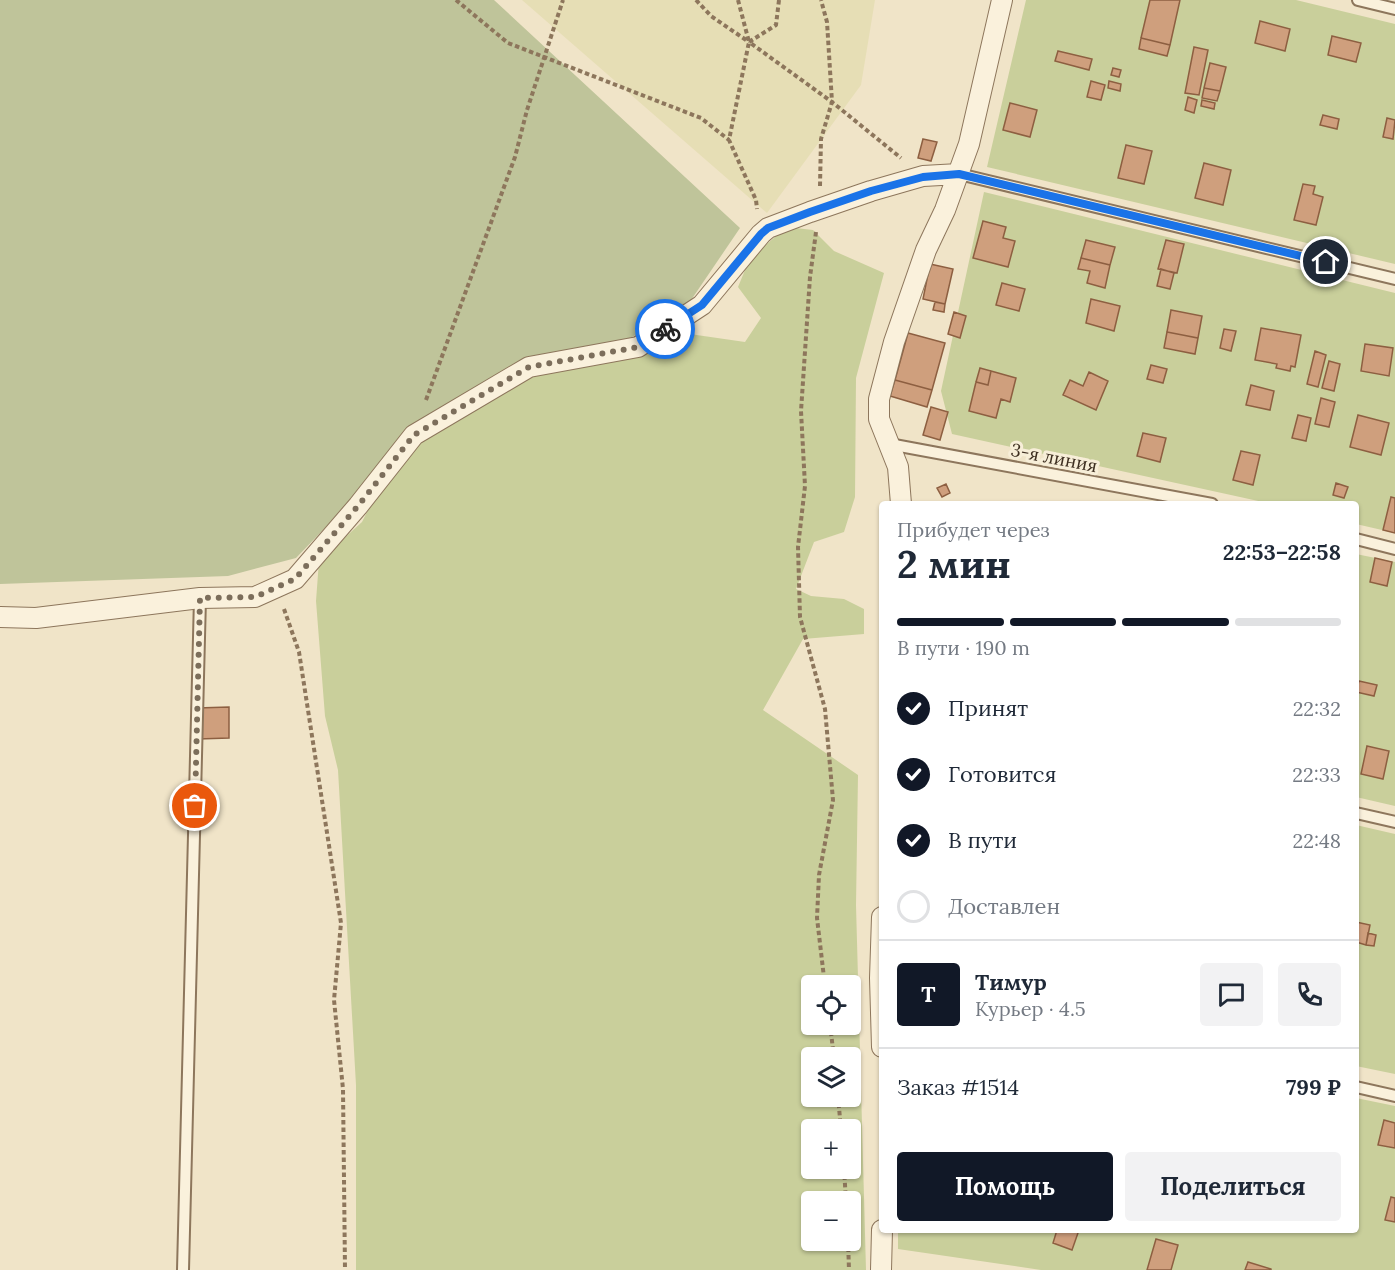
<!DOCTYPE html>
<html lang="ru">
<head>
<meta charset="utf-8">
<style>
  body { margin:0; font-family:Lora,serif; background:#f2f2f3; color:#1f2937; height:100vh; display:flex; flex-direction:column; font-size:22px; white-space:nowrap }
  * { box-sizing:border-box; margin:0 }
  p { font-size:20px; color:#747a83 }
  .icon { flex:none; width:33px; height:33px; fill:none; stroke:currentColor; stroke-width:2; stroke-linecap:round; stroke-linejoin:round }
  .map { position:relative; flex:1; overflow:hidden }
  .sheet { position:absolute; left:879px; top:501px; width:480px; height:732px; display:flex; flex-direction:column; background:#fff; border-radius:6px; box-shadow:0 2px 4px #0004 }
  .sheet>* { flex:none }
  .tools { position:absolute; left:801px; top:975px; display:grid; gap:12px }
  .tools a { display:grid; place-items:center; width:60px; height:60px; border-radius:6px; background:#fff; box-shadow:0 2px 4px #0004; font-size:30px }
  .pin { position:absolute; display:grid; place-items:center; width:51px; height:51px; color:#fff; margin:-26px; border:3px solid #fff; border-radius:50%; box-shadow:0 2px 6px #0007 }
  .courier { position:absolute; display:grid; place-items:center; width:60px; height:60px; margin:-30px; border:4px solid #1a73e8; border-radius:50%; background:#fff; color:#222; box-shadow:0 2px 8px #0007 }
  .summary em { font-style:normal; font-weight:700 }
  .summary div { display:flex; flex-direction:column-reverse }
  .summary { display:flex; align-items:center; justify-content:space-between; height:102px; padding:0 18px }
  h1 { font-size:39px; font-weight:700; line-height:45px }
  .bar { display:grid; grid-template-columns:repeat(4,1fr); gap:9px 6px; align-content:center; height:72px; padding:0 18px }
  .bar i { height:8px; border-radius:4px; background:#e0e1e3 }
  .bar .active { background:#111827 }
  .bar p { grid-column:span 4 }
  .line { display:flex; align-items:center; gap:15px; padding:0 18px; border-top:2px solid #e0e1e3 }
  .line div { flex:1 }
  .round { display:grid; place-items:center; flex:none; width:63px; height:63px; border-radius:6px; background:#f2f2f3 }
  ol { padding:0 18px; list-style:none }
  li { display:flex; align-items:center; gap:18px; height:66px }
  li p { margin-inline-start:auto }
  li .icon { padding:6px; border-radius:50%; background:#111827; color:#fff; stroke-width:4 }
  li:last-child { color:#747a83 }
  li i { width:33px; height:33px; border:3px solid #e0e1e3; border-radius:50% }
  .action { display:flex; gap:12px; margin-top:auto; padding:12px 18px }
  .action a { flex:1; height:69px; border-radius:6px; background:#111827; color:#fff; font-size:24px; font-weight:700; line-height:69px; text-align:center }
  .action a+a { background:#f2f2f3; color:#1f2937 }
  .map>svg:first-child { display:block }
</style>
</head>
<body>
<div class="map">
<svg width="1395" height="1270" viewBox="0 0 1395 1270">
  <rect width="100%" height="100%" fill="#f0e4c8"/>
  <!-- farmland -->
  <path fill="#e6deb5" d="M522,0h353l-14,85 -94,128z"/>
  <!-- green -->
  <path fill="#c9cf9b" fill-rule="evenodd" d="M1026,0h270l99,24v240l-408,-97z
    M984,192l411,101v240l-39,-9v-20h-84l-320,-70 -11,-43z
    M787,227l26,3 21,21 50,22 -28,105 -1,119 -11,35 -30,10 -18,47 15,7 33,3 20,10v25l-61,5 -40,71 95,65 -2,130 10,365h-510v-185l-18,-315 -13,-54 -9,-115 3,-40 43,-39 22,-44 34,-40 115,-68 143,-38 69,10 16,-24 -23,-31 12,-29zM812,986h38v38h-38zM812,1058h38v38h-38zM812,1130h38v38h-38zM812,1202h38v38h-38z
    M1356,554l39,8v244l-39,-9z
    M1356,825l39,9v240l-39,-8z
    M1356,1098l39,8v164h-354l-143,-21v-19h458z"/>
  <!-- cemetery -->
  <path fill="#bfc49a" d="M0,0h494l246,228 -53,78 -64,36 -100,19 -115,69 -60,74 -52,54 -68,18 -228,8z"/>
  <!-- building -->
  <path fill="#cf9f7d" stroke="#8d5f41" stroke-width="1.5" d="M1150,0h30l-10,45 -29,-7z
    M1260,21l30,8 -5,22 -30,-8z
    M1332,36l29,7 -5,19 -28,-7z
    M1141,38l29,7 -3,11 -28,-7z
    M1194,47l14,3 -9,45 -14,-2z
    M1058,51l34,8 -3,11 -34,-9z
    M1210,63l16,4 -6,24 -16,-3z
    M1113,68l8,2 -2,7 -8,-2z
    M1091,81l14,4 -4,15 -14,-3z
    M1109,81l12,3 -1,7 -12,-3z
    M1204,88l16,3 -3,10 -15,-3z
    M1188,97l9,3 -3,13 -9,-3z
    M1202,100l13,3 -1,6 -13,-3z
    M1010,103l27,7 -7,27 -27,-7z
    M1323,115l16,4 -2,10 -17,-4z
    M1387,118l8,2 -2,19 -10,-2z
    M923,139l14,3 -6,19 -13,-3z
    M1126,145l26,6 -8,33 -26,-6z
    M1204,163l27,7 -8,35 -28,-7z
    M1303,184l12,2 -2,8 10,3 -7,28 -22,-5z
    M983,221l23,6 -3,11 12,3 -7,26 -35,-9z
    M1086,240l29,7 -5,18 -29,-7z
    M1166,240l18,4 -7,29 -19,-4z
    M1081,258l29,7 -5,23 -18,-5 3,-12 -12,-2z
    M930,264l23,5 -8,35 -22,-5z
    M1161,269l13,4 -4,16 -13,-3z
    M1002,283l23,6 -6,22 -23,-6z
    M1091,299l29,7 -6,25 -28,-8z
    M935,302l10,2 -1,8 -11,-2z
    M1171,310l31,6 -4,22 -31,-6z
    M954,312l12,4 -6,22 -12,-4z
    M1261,328l40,7 -6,32 -4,-1 -1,5 -14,-3 1,-4 -22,-4z
    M1224,329l12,2 -5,20 -11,-3z
    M1167,332l31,6 -3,16 -31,-6z
    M908,333l37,10 -13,47 -37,-10z
    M1365,344l28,4 -4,28 -28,-5z
    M1315,351l11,4 -8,32 -11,-3z
    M1329,361l11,3 -6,27 -12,-3z
    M1151,365l16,4 -4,14 -16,-4z
    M980,368l11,3 -3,14 -12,-3z
    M991,371l25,7 -6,24 -9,-3 -5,19 -27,-7 7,-29 12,3z
    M1089,372l19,9 -12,29 -33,-15 7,-15 13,6z
    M895,380l37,10 -5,17 -37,-11z
    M1251,385l23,6 -4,19 -24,-5z
    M1321,398l14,4 -6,25 -14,-3z
    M931,407l17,5 -8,28 -17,-5z
    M1298,415l13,3 -5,23 -14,-3z
    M1358,415l31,8 -8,32 -31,-8z
    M1143,433l23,5 -6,24 -23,-6z
    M1241,451l19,4 -7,30 -20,-5z
    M1336,483l12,4 -4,11 -11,-3z
    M946,484l4,9 -8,4 -5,-9z
    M1391,497l4,1v35l-12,-3z
    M1375,558l17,4 -5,24 -17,-4z
    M1359,681l18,4 -3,11 -18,-4z
    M229,707v31l-31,1 -1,-31z
    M1367,746l22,5 -6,28 -22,-5z
    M1356,922l14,3 -4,20 -10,-3z
    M1368,933l8,2 -2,11 -8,-1z
    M1384,1120l11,3v25l-17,-3z
    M1391,1197l4,1v24l-10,-2z
    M1057,1230h22l-7,20 -19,-7z
    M1156,1239l22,6 -7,25h-24z
    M1248,1262l23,7v1h-26z"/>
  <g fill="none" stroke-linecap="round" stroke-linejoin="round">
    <defs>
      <path id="service" d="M1358,0l37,9
        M959,174l436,105
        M889,444l323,60
        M1356,539l39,10
        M1356,813l39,9
        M1356,1087l39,9
        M183,1270l17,-672"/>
      <path id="minor" d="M901,504l-3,-37 -19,-48v-20l15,-57 32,-92 19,-40 24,-66 33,-144
        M0,617l36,1 164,-20 55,-1 40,-18 63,-73 56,-71 115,-68 109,-20 64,-42 59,-71 7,-6 42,-16 61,-21 52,-15 36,-2
        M882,917l-2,61 2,69
        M881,1270l1,-40"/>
    </defs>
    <!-- service casing -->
    <use href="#service" stroke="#8d765c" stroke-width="14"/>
    <!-- minor casing -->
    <use href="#minor" stroke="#8d765c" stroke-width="22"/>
    <!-- path -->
    <path stroke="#8d765c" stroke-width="4" stroke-dasharray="4.5 3" stroke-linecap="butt" d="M456,0l52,43 193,75 28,22
      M696,0l15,16 38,26
      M738,0l11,42 -20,98 27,60 1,9
      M779,0l-3,25 -27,17 83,60 69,56
      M820,186l1,-47 11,-37 -5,-80 -6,-22
      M816,232l-6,45 -9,134 4,75 -7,61 2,70 25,92 8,91 -14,75 -2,43 8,68
      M426,400l89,-243 12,-47 36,-110
      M284,609l15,43 42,271 -7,77 9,89 2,181
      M830,1024l4,34
      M838,1096l3,34
      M844,1168l2,34
      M848,1240l1,30"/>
    <!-- service -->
    <use href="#service" stroke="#faf1dc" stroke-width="10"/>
    <!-- minor -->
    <use href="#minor" stroke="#faf1dc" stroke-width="20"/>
  </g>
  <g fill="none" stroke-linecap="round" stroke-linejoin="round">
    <!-- done -->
    <path stroke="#7c6e5b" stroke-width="6" stroke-dasharray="0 10.8" d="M195,806l5,-208 55,-1 40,-18 63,-73 56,-71 115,-68 109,-20 27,-18"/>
    <!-- route -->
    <path stroke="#1a73e8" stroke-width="8" d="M665,329l37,-24 59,-71 7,-6 42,-16 61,-21 52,-14 36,-3 367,88"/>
  </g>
  <g text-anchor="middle" stroke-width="6" stroke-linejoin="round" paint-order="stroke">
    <!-- street labels -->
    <g font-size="18" fill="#3d2e20" stroke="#f7eed8">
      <text transform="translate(1054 458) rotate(11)" y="6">3-я линия</text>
    </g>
  </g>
</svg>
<div class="tools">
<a><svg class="icon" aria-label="locate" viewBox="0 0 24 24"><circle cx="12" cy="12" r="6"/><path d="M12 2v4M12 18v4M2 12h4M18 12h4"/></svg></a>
<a><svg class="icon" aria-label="layers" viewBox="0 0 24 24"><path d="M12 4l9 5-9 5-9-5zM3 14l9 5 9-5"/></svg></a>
<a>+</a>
<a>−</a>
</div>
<div class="pin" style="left:195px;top:806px;background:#ea580c"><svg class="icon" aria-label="bag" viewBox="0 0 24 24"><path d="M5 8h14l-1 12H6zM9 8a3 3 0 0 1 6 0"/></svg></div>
<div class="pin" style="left:1326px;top:262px;background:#1f2937"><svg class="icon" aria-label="home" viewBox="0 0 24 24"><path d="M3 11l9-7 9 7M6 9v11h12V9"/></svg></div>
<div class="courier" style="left:665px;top:329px"><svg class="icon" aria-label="bike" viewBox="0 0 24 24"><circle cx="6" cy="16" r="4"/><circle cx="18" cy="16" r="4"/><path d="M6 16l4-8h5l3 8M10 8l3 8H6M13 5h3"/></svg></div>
<section class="sheet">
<div class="summary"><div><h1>2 мин</h1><p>Прибудет через</p></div><em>22:53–22:58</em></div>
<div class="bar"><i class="active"></i><i class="active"></i><i class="active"></i><i></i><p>В пути · 190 m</p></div>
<ol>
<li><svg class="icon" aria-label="check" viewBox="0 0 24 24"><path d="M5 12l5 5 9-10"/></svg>Принят<p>22:32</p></li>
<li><svg class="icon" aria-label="check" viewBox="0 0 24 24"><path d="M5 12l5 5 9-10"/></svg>Готовится<p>22:33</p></li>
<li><svg class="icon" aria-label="check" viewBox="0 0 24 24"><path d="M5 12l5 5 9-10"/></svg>В пути<p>22:48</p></li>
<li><i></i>Доставлен</li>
</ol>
<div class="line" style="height:108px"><b class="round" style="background:#111827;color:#fff">Т</b><div><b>Тимур</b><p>Курьер · 4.5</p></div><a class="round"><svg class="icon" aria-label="chat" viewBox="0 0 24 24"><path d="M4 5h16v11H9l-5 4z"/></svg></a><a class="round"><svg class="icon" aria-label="phone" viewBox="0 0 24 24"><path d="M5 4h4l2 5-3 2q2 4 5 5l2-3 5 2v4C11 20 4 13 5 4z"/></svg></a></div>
<div class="line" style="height:78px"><div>Заказ #1514</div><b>799 ₽</b></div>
<div class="action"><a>Помощь</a><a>Поделиться</a></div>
</section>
</div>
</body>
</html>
